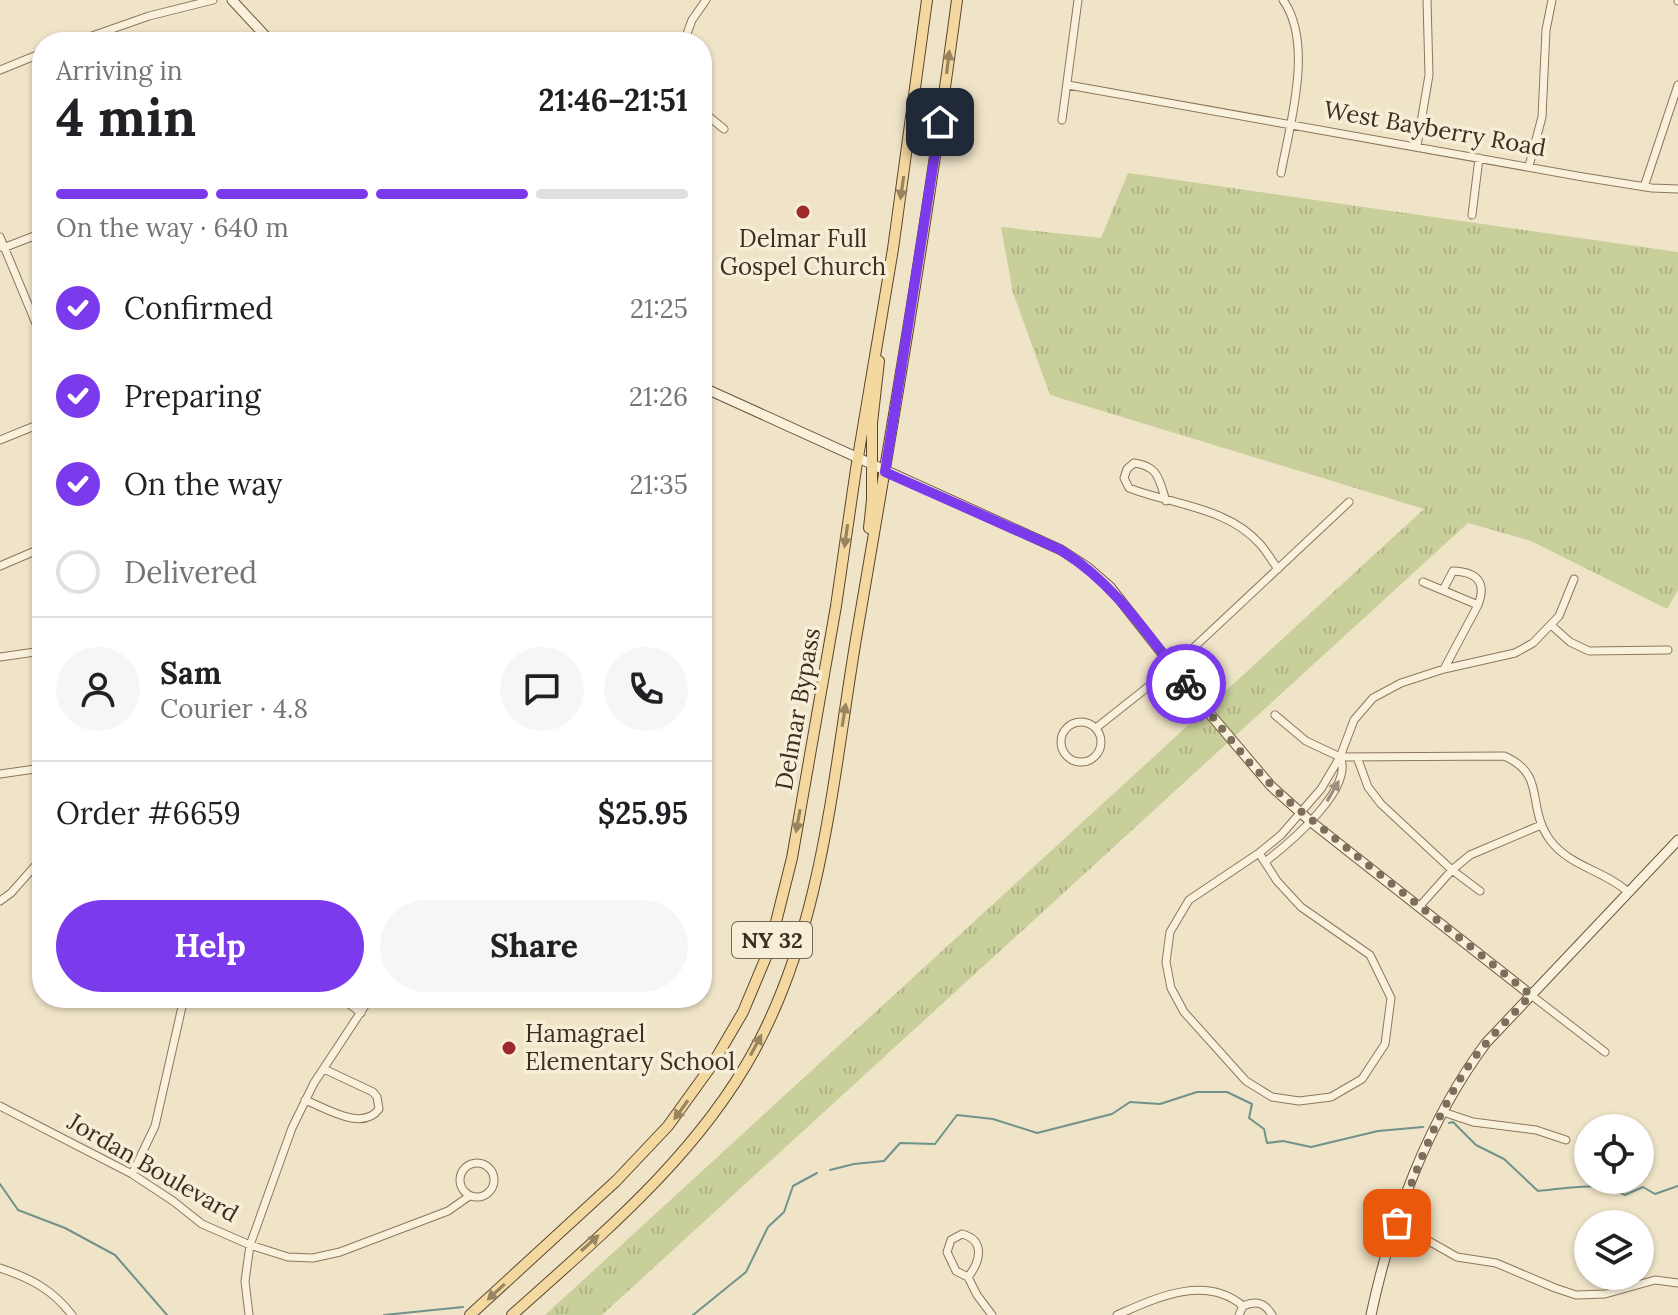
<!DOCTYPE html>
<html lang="en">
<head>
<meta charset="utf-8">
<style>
  body { margin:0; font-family:Lora,serif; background:#f6f6f6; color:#202124; height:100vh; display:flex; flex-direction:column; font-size:30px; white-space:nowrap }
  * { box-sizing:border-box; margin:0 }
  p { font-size:26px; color:#757577 }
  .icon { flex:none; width:44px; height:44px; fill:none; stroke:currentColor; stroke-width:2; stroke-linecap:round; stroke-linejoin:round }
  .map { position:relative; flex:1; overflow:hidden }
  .sheet { position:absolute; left:32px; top:32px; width:680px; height:976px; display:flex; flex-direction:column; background:#fff; border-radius:32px; box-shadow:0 2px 6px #0004 }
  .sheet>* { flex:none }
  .buttons { position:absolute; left:1574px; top:1114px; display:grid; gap:16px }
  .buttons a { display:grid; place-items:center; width:80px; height:80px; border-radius:50%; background:#fff; box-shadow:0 2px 6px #0004; font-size:40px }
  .pin { position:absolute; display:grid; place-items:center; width:68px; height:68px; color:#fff; margin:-34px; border-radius:16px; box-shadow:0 4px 12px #0006 }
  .courier { position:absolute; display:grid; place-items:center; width:80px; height:80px; margin:-40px; border:6px solid #7c3aed; border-radius:50%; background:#fff; color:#222; box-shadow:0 2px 10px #0007 }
  .summary em { font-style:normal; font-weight:800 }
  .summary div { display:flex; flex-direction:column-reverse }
  .summary { display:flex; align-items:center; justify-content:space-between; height:136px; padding:0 24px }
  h1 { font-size:52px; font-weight:800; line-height:60px }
  .bar { display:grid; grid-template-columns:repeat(4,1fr); gap:12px 8px; align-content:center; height:96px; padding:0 24px }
  .bar i { height:10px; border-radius:6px; background:#e0e0e0 }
  .bar .selected { background:#7c3aed }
  .bar p { grid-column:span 4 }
  .line { display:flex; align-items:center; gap:20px; padding:0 24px; border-top:2px solid #e0e0e0 }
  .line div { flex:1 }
  .round { display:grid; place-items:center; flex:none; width:84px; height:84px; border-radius:42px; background:#f6f6f6 }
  ol { padding:0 24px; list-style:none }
  li { display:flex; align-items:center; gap:24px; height:88px }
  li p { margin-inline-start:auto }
  li .icon { padding:8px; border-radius:50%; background:#7c3aed; color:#fff; stroke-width:4 }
  li:last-child { color:#757577 }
  li i { width:44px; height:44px; border:4px solid #e0e0e0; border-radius:50% }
  .primary-button { display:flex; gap:16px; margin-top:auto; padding:16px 24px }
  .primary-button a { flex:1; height:92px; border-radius:48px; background:#7c3aed; color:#fff; font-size:32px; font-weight:800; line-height:92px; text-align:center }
  .primary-button a+a { background:#f6f6f6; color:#202124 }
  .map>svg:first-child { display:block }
</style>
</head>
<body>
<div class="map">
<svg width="1678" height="1315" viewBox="0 0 1678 1315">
  <defs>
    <pattern id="grass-tufts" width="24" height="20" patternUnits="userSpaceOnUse" patternTransform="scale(2)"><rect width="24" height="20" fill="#c9cf9b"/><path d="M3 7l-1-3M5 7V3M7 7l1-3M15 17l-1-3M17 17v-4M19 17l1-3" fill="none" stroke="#aeb285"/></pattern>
  </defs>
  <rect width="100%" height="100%" fill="#f0e4c8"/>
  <!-- grass -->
  <path fill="url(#grass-tufts)" d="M1128,173l550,79v338l-11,19 -136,-68 -63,-18 -866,792h-57l879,-806 -374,-114 -37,-102 -12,-66 100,11z"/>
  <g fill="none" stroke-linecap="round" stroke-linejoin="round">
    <!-- stream -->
    <path stroke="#6f938a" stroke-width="2" d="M1449,1123l4,-1 23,23 28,14 34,32c27,-2 62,-11 87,4l18,-8 12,7 23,-8
      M830,1170l24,-6 30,-3 16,-18 35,1 22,-29 36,4 44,14 75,-19 18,-12 30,2 37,-12h30l25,12 -3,14 15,11 3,14 16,-2 28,6 67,-16 45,-4
      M0,1184l18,26 47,18 50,27 52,60
      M384,1315l79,-8
      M693,1315l53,-43 22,-45 16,-15 9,-26 24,-13"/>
    <defs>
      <path id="street" d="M1678,0v1
        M75,42l74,-26 64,-16
        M684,42l8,-22 14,-20
        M0,70l42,-17
        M1068,85l515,92 69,11 26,1
        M702,111l22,18
        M1062,120l16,-120
        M1417,146l12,-71 -2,-75
        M1529,166l13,-49 4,-87 6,-30
        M1281,173c9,-49 33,-130 2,-173
        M1644,187l34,-102
        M1472,215l7,-57
        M0,237l42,101
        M3,248l39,-15
        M0,440l42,-17
        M1166,501c-7,-21 -7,-35 -32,-38l-7,6 -3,9 5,10c44,17 98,19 131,56 7,8 12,17 18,25
        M0,566l42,-18
        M1423,582l55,23 -34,64
        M1443,590l10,-19c24,1 34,11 25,34
        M1551,625l19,17 19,9 79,-1
        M0,657l42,-6
        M1275,715l31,26 34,16 164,-1c44,19 21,49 46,84 20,27 54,30 78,52
        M1061 742a20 20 0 1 1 40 0a20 20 0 1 1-40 0Z
        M1096,728l77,-61 176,-165
        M1357,757l11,30 13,17 71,66 28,21
        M0,774l42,-6
        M1259,853l18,28 24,26 69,48 21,43 -6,46 -23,35 -31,18 -32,4 -27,-4 -26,-16 -62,-69 -13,-24 -5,-26 4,-30 19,-32z
        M1259,853l22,-18 40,-46 19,-32 14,-37 19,-22 28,-15 43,-14 71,-16 18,-10 26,-27 15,-37
        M1265,862c22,-17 90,-73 75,-105
        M0,901l11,-8 31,-35
        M1419,907l33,-37 18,-15 71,-30
        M1531,995l74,57
        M341,998l20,15
        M305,1100c21,8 57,32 74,9l-2,-12 -4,-5 -49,-23
        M0,1106l132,68 41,27 29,23 48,21 38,12 25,1 27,-6 108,-41 20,-14
        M1443,1112l30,10 63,8 30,10
        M460 1180a17 17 0 1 1 34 0a17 17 0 1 1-34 0Z
        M132,1174l23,-48 29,-128
        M1397,1223l60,34 39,6 59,25 21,7 29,-1 50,-14 23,3
        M962,1234c23,6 19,27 6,43l-12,-6 -9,-19 4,-12z
        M0,1268c30,10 52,21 72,47
        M968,1277l9,18 15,20
        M249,1315l-4,-34 5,-36 42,-117 22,-45 56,-85
        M1117,1315c39,-17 88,-41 126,-9
        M1239,1315l4,-9c14,-6 22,-3 29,9"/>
      <path id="secondary" d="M232,0l39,42
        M702,387l359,163 26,17 23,20 100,127 61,72 39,35 221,174
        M1371,1315c20,-95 57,-194 115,-272l192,-203"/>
      <path id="primary" d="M869,528l3,-28v-77l7,-62
        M470,1315l146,-134 52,-55 44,-61 31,-53 26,-62 23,-92 44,-252 20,-137 37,-220 34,-249
        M512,1315c89,-80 184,-158 242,-264 70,-128 79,-277 103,-418 36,-210 72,-421 100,-633"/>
    </defs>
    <!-- street casing -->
    <use href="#street" stroke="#8d765c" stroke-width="9"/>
    <!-- secondary casing -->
    <use href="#secondary" stroke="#6f573f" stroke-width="11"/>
    <!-- primary casing -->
    <use href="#primary" stroke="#5b4430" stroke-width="12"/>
    <!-- street -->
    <use href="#street" stroke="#faf1dc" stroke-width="7"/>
    <!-- secondary -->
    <use href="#secondary" stroke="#faf1dc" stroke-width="9"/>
    <!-- primary -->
    <use href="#primary" stroke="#f3d9a0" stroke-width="10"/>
  </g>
  <!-- one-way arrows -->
  <defs><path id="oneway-solid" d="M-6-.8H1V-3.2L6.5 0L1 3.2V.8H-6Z" transform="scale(2)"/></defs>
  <g fill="#988460">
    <use href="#oneway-solid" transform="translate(948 62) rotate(-83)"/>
    <use href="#oneway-solid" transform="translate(902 188) rotate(98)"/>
    <use href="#oneway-solid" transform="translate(846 536) rotate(98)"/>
    <use href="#oneway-solid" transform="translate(844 715) rotate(-81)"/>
    <use href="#oneway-solid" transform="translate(798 821) rotate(100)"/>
    <use href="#oneway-solid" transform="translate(756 1045) rotate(-62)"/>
    <use href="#oneway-solid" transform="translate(681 1110) rotate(126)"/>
    <use href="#oneway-solid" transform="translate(590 1243) rotate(-42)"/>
    <use href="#oneway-solid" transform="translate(496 1292) rotate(137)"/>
  </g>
  <use fill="#9c907e" href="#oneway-solid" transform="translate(1333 791) rotate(-60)"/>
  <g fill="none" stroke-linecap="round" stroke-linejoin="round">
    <!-- done -->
    <path stroke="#7c6e5b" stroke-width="8" stroke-dasharray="0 14.4" d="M1186,684l63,78 34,35 248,198c-25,27 -54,54 -72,86 -26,44 -45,94 -62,142"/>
    <!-- route -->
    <path stroke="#7c3aed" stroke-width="10" d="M940,122l-55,350 176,78c54,34 86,84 125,134"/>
  </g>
  <!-- markers -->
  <g fill="#9e2a2b" stroke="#f7eed8" stroke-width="3">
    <circle cx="803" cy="212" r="8"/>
    <circle cx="509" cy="1048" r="8"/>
  </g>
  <g text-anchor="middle" stroke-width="7" stroke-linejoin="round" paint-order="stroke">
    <!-- shield labels -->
    <rect fill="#f7eed8" stroke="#756857" stroke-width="2" x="732" y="922" width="80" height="36" rx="6"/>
    <g font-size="22" font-weight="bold" fill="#3d2e20">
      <text x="772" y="948">NY 32</text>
    </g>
    <!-- street labels -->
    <g font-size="24" fill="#3d2e20" stroke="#f7eed8">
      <text transform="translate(1435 129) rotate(10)" y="8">West Bayberry Road</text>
      <text transform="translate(798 709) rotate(-80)" y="8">Delmar Bypass</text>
      <text transform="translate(153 1168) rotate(30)" y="8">Jordan Boulevard</text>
    </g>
    <!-- poi labels -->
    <g font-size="24" fill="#3d2e20" stroke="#f7eed8">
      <text x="803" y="247">Delmar Full<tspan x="803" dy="28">Gospel Church</tspan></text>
      <text x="525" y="1042" text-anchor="start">Hamagrael<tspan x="525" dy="28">Elementary School</tspan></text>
    </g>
  </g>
</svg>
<div class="buttons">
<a><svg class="icon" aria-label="locate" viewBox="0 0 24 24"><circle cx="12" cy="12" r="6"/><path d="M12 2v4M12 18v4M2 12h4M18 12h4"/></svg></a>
<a><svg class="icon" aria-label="layers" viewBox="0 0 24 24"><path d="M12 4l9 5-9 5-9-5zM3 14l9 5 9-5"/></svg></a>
</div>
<div class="pin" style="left:1397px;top:1223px;background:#ea580c"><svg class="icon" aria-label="bag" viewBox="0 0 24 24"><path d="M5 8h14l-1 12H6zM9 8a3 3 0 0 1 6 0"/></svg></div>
<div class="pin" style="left:940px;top:122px;background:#1f2937"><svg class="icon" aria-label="home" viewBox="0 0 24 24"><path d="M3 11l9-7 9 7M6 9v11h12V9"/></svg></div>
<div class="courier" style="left:1186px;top:684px"><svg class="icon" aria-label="bike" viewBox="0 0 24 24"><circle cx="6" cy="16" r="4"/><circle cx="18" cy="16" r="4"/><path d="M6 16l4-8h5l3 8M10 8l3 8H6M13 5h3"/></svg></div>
<section class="sheet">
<div class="summary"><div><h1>4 min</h1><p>Arriving in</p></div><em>21:46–21:51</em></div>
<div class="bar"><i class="selected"></i><i class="selected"></i><i class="selected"></i><i></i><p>On the way · 640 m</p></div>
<ol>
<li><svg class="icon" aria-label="check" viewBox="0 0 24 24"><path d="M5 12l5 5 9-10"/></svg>Confirmed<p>21:25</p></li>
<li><svg class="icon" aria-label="check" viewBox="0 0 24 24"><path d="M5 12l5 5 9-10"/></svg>Preparing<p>21:26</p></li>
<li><svg class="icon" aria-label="check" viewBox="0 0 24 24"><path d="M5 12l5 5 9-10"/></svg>On the way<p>21:35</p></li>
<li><i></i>Delivered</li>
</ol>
<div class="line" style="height:144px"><a class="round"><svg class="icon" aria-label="person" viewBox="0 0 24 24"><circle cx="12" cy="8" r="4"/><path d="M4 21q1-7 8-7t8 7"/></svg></a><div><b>Sam</b><p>Courier · 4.8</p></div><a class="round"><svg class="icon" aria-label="chat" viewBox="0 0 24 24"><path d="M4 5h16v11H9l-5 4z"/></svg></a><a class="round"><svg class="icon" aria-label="phone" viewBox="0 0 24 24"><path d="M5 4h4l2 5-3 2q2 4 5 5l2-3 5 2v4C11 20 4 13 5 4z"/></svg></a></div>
<div class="line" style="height:104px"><div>Order #6659</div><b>$25.95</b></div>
<div class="primary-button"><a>Help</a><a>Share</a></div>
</section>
</div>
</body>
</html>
